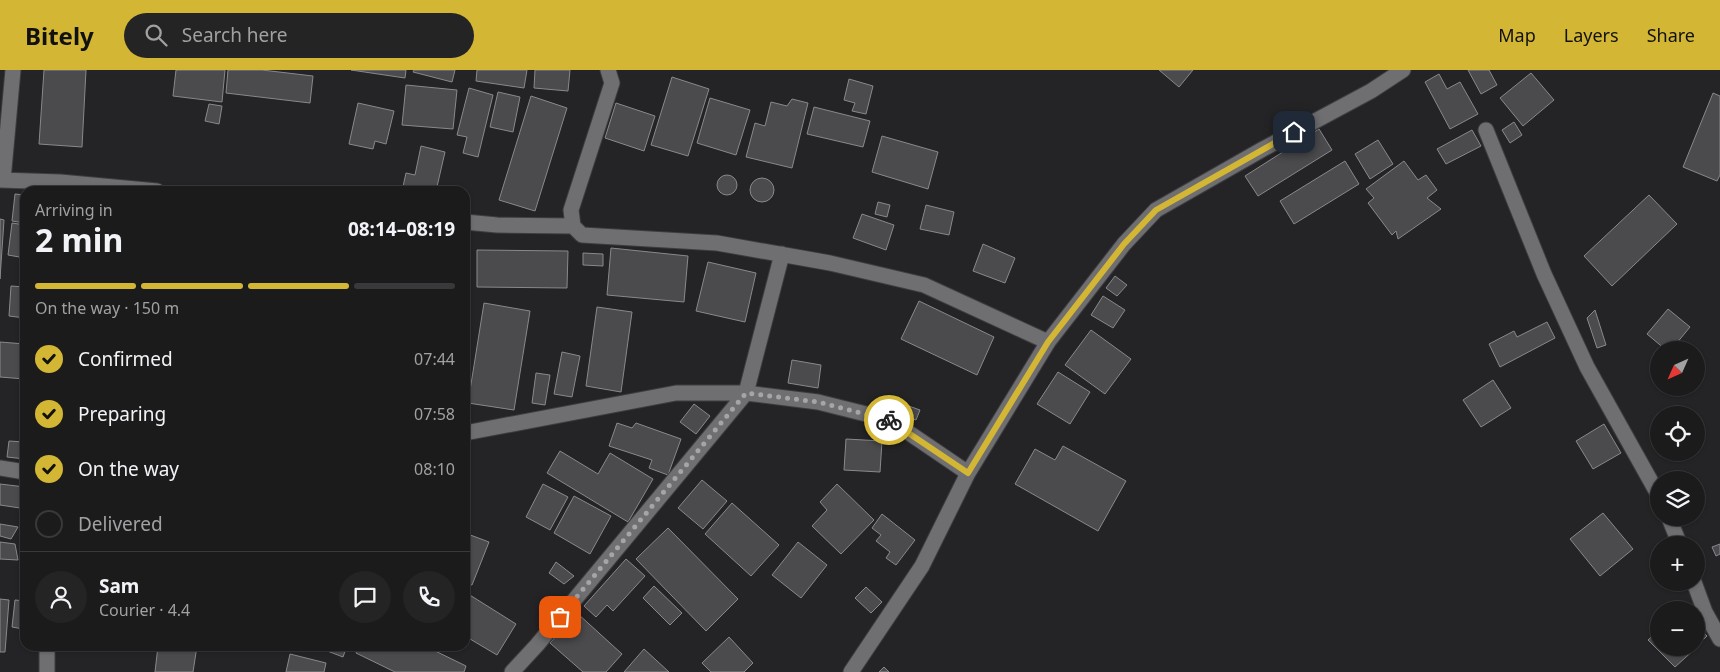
<!DOCTYPE html>
<html lang="en">
<head>
<meta charset="utf-8">
<style>
  body { margin:0; font-family:"Noto Sans",sans-serif; background:#242425; color:#f1f3f6; height:100vh; display:flex; flex-direction:column; font-size:19px; white-space:nowrap }
  * { box-sizing:border-box; margin:0 }
  p { font-size:16px; color:#a0a1a3 }
  .icon { flex:none; width:28px; height:28px; fill:none; stroke:currentColor; stroke-width:2; stroke-linecap:round; stroke-linejoin:round }
  .map { position:relative; flex:1; overflow:hidden }
  .side { position:absolute; left:20px; top:116px; width:450px; height:465px; display:flex; flex-direction:column; background:#1b1b1c; border-radius:15px; box-shadow:0 1px 4px #0004,0 0 0 1px #39393b }
  .side>* { flex:none }
  .needle { width:32px; rotate:225deg }
  .buttons { position:absolute; left:1650px; top:271px; display:grid; gap:10px }
  .buttons a { display:grid; place-items:center; width:55px; height:55px; border-radius:50%; background:#1b1b1c; box-shadow:0 1px 4px #0004,0 0 0 1px #39393b; font-size:25px }
  .pin { position:absolute; display:grid; place-items:center; width:42px; height:42px; color:#fff; margin:-21px; border-radius:10px; box-shadow:0 2px 8px #0006 }
  .courier { position:absolute; display:grid; place-items:center; width:50px; height:50px; margin:-25px; border:4px solid #d4b635; border-radius:50%; background:#fff; color:#222; box-shadow:0 1px 6px #0007 }
  .summary em { font-style:normal; font-weight:700 }
  .summary div { display:flex; flex-direction:column-reverse }
  .summary { display:flex; align-items:center; justify-content:space-between; height:85px; padding:0 15px }
  h1 { font-size:32px; font-weight:700; line-height:38px }
  .bar { display:grid; grid-template-columns:repeat(4,1fr); gap:8px 5px; align-content:center; height:60px; padding:0 15px }
  .bar i { height:6px; border-radius:4px; background:#39393b }
  .bar .selected { background:#d4b635 }
  .bar p { grid-column:span 4 }
  .line { display:flex; align-items:center; gap:12px; padding:0 15px; border-top:1px solid #39393b }
  .line div { flex:1 }
  .round { display:grid; place-items:center; flex:none; width:52px; height:52px; border-radius:26px; background:#242425 }
  ol { padding:0 15px; list-style:none }
  li { display:flex; align-items:center; gap:15px; height:55px }
  li p { margin-inline-start:auto }
  li .icon { padding:5px; border-radius:50%; background:#d4b635; color:#111; stroke-width:4 }
  li:last-child { color:#a0a1a3 }
  li i { width:28px; height:28px; border:2px solid #39393b; border-radius:50% }
  header { display:flex; align-items:center; gap:30px; box-sizing:border-box; height:70px; padding:0 25px; background:#d4b635; color:#111 }
  header strong { font-size:24px }
  nav { display:flex; gap:28px; margin-inline-start:auto; font-size:18px }
  .search { width:350px; height:45px; background:#242425; display:flex; align-items:center; gap:12px; box-sizing:border-box; padding:0 18px; border-radius:28px; color:#a0a1a3; font-size:19px }
  .map>svg:first-child { display:block }
</style>
</head>
<body>
<header>
<strong>Bitely</strong>
<div class="search"><svg class="icon" aria-label="search" viewBox="0 0 24 24"><circle cx="10" cy="10" r="6"/><path d="M15 15l6 6"/></svg>Search here</div>
<nav><a>Map</a><a>Layers</a><a>Share</a></nav>
</header>
<div class="map">
<svg width="1720" height="602" viewBox="0 0 1720 602">
  <rect width="100%" height="100%" fill="#242426"/>
  <!-- building -->
  <path fill="#4b4b4e" stroke="#89898c" d="M44,0h42l-4,77 -43,-3z
    M176,0h49l-3,32 -49,-6z
    M228,0h34l51,6 -3,27 -84,-10z
    M351,0h55l-1,8z
    M414,0h41l-3,12 -39,-10z
    M477,0h50l-3,18 -48,-7z
    M535,0h35l-2,21 -34,-3z
    M1159,0h34l-14,17z
    M1468,0h21l8,15 -16,9z
    M1531,3l23,27 -31,26 -23,-28z
    M1439,4l8,15 13,-7 18,32 -28,15 -25,-47z
    M672,7l37,12 -21,67 -37,-11z
    M849,9l24,7 -7,28 -14,-3 3,-8 -11,-3z
    M406,15l51,5 -4,39 -51,-4z
    M469,18l24,7 -15,62 -15,-4 4,-16 -10,-2z
    M498,22l22,5 -7,35 -23,-5z
    M1713,23l7,3v79l-3,6 -34,-14z
    M531,26l36,12 -32,103 -36,-11z
    M710,28l40,12 -14,45 -39,-12z
    M792,29l16,4 -16,65 -46,-11 9,-34 10,3 6,-24 16,4z
    M358,33l36,8 -8,33 -11,-3 -2,8 -24,-5z
    M616,33l39,13 -11,35 -39,-13z
    M209,34l13,2 -3,18 -14,-3z
    M814,37l56,14 -7,26 -56,-13z
    M1514,52l8,13 -12,8 -8,-13z
    M1319,59l13,21 -74,46 -13,-20z
    M1472,60l9,16 -35,18 -9,-15z
    M882,66l56,16 -10,37 -56,-17z
    M1378,70l15,24 -23,15 -15,-25z
    M421,76l24,6 -9,39h-34l4,-18 9,2z
    M1345,91l14,23 -65,40 -14,-23z
    M1404,91l14,19 8,-5 11,15 -10,8 14,11 -43,30 -2,-8 -4,4 -24,-32 6,-5 -8,-9z
    M717 115a10 10 0 1 1 20 0a10 10 0 1 1-20 0Z
    M750 120a12 12 0 1 1 24 0a12 12 0 1 1-24 0Z
    M15,124l10,1v28l-13,-2z
    M1649,125l28,29 -65,62 -28,-30z
    M878,132l12,3 -3,12 -12,-3z
    M926,135l28,7 -5,23 -29,-6z
    M862,144l32,11 -8,25 -33,-12z
    M0,149l4,1 -4,59z
    M12,153l13,2v33l-17,-3z
    M983,174l32,14 -10,25 -32,-12z
    M611,178l77,8 -4,46 -77,-7z
    M477,180l91,1 -1,37 -90,-1z
    M583,183l20,1v12l-20,-1z
    M708,192l48,11 -11,49 -49,-11z
    M1115,206l12,9 -10,11 -11,-8z
    M11,216l14,1v31l-16,-2z
    M1103,226l22,14 -12,18 -22,-13z
    M919,231l75,36 -17,38 -76,-36z
    M484,233l46,8 -16,99 -46,-7z
    M597,237l35,5 -11,80 -35,-6z
    M1668,239l22,18 -19,23h-5l-19,-16z
    M1595,240l11,35 -9,3 -10,-30z
    M1547,252l8,16 -55,29 -11,-23 25,-13 3,6z
    M1091,260l40,29 -26,35 -40,-29z
    M0,272l25,2v35l-25,-2z
    M562,282l18,4 -8,41 -18,-3z
    M792,290l29,5 -3,23 -30,-5z
    M1058,302l32,20 -20,32 -33,-20z
    M536,303l14,2 -5,30 -13,-2z
    M1493,310l18,28 -30,19 -18,-27z
    M892,330l28,10 -4,10 -28,-10z
    M694,334l16,12 -14,18 -16,-12z
    M617,353l15,5 4,-5 45,16 -13,36 -19,-7 3,-8 -43,-14z
    M1604,354l17,29 -28,16 -17,-28z
    M846,369l36,2 -2,31 -36,-2z
    M9,371l16,1v17l-18,-2z
    M1063,376l63,35 -28,50 -83,-47 20,-35 20,11z
    M560,381l38,23 12,-21 43,26 -25,43 -81,-49z
    M702,410l25,21 -24,28 -25,-21z
    M0,414l25,3v28h-5v-7l-20,-3z
    M543,414l25,13 -18,33 -24,-13z
    M837,414l37,36 -33,34 -29,-28 15,-16 -7,-8z
    M574,426l37,20 -21,38 -36,-21z
    M732,433l47,42 -28,31 -46,-42z
    M1603,443l30,36 -33,27 -30,-37z
    M882,444l33,26 -19,25 -10,-7 4,-6 -14,-11 5,-6 -9,-7z
    M0,454l18,3 -7,12 -11,-3z
    M668,458l70,71 -32,32 -70,-72z
    M465,463l24,9 -17,43 -7,-2z
    M0,472l15,2 3,16 -18,-1z
    M798,472l29,23 -26,33 -29,-23z
    M1720,474v10l-4,2 -4,-9z
    M626,489l19,17 -32,35 -6,-6 -11,12 -12,-11z
    M556,492l18,14 -10,8 -15,-11z
    M654,516l28,27 -12,12 -27,-27z
    M866,517l16,15 -11,11 -16,-15z
    M465,522l51,32 -19,31 -32,-19z
    M0,529l9,1 -4,52h-5z
    M15,530l10,1 -2,28 -11,-2z
    M577,543l45,41 -16,18h-23l-33,-29z
    M1696,555l11,11 -11,11z
    M1659,560v18h37l-21,19 -27,-27z
    M729,567l24,26 -9,9h-33l-9,-9z
    M158,576h39l-4,26h-38z
    M323,576h24l-4,11 -21,-8z
    M359,576h66l41,20 -2,6h-69l-39,-19z
    M644,579l25,23h-45z
    M290,584l36,9 -2,9h-38z
    M884,597l5,5h-10z"/>
  <g fill="none" stroke-linecap="round" stroke-linejoin="round">
    <defs>
      <path id="minor" d="M1486,60l58,144 43,93 72,129
        M0,110l60,2 97,9
        M3,110l10,-110
        M465,152l32,3 76,1 9,9 135,8 113,20 94,22 124,57
        M573,156l-2,-16 41,-127 -4,-13
        M465,363l211,-40h70l72,9 72,18 78,53
        M0,398l25,4
        M1669,448l11,27
        M1694,512l11,30 15,27
        M47,602v-26
        M512,602l25,-27 209,-252 36,-139
        M851,602l71,-106 46,-93 80,-131 76,-98 32,-34 107,-61 108,-58 32,-21"/>
    </defs>
    <!-- minor casing -->
    <use href="#minor" stroke="#3e3e40" stroke-width="17"/>
    <!-- minor -->
    <use href="#minor" stroke="#6f6f72" stroke-width="15"/>
  </g>
  <g fill="none" stroke-linecap="round" stroke-linejoin="round">
    <!-- done -->
    <path stroke="#a5a5a7" stroke-width="5" stroke-dasharray="0 9" d="M560,547l186,-224 72,9 71,18"/>
    <!-- route -->
    <path stroke="#d4b635" stroke-width="6" d="M889,350l79,53 80,-131 76,-98 32,-34 138,-78"/>
  </g>
</svg>
<div class="buttons">
<a><svg class="needle" viewBox="-14 -14 28 28"><path d="M0-13l5 13h-10z" fill="#e53935"/><path d="M0 13l5-13h-10z" fill="#a0a1a3"/></svg></a>
<a><svg class="icon" aria-label="locate" viewBox="0 0 24 24"><circle cx="12" cy="12" r="6"/><path d="M12 2v4M12 18v4M2 12h4M18 12h4"/></svg></a>
<a><svg class="icon" aria-label="layers" viewBox="0 0 24 24"><path d="M12 4l9 5-9 5-9-5zM3 14l9 5 9-5"/></svg></a>
<a>+</a>
<a>−</a>
</div>
<div class="pin" style="left:560px;top:547px;background:#ea580c"><svg class="icon" aria-label="bag" viewBox="0 0 24 24"><path d="M5 8h14l-1 12H6zM9 8a3 3 0 0 1 6 0"/></svg></div>
<div class="pin" style="left:1294px;top:62px;background:#1f2937"><svg class="icon" aria-label="home" viewBox="0 0 24 24"><path d="M3 11l9-7 9 7M6 9v11h12V9"/></svg></div>
<div class="courier" style="left:889px;top:350px"><svg class="icon" aria-label="bike" viewBox="0 0 24 24"><circle cx="6" cy="16" r="4"/><circle cx="18" cy="16" r="4"/><path d="M6 16l4-8h5l3 8M10 8l3 8H6M13 5h3"/></svg></div>
<section class="side">
<div class="summary"><div><h1>2 min</h1><p>Arriving in</p></div><em>08:14–08:19</em></div>
<div class="bar"><i class="selected"></i><i class="selected"></i><i class="selected"></i><i></i><p>On the way · 150 m</p></div>
<ol>
<li><svg class="icon" aria-label="check" viewBox="0 0 24 24"><path d="M5 12l5 5 9-10"/></svg>Confirmed<p>07:44</p></li>
<li><svg class="icon" aria-label="check" viewBox="0 0 24 24"><path d="M5 12l5 5 9-10"/></svg>Preparing<p>07:58</p></li>
<li><svg class="icon" aria-label="check" viewBox="0 0 24 24"><path d="M5 12l5 5 9-10"/></svg>On the way<p>08:10</p></li>
<li><i></i>Delivered</li>
</ol>
<div class="line" style="height:90px"><a class="round"><svg class="icon" aria-label="person" viewBox="0 0 24 24"><circle cx="12" cy="8" r="4"/><path d="M4 21q1-7 8-7t8 7"/></svg></a><div><b>Sam</b><p>Courier · 4.4</p></div><a class="round"><svg class="icon" aria-label="chat" viewBox="0 0 24 24"><path d="M4 5h16v11H9l-5 4z"/></svg></a><a class="round"><svg class="icon" aria-label="phone" viewBox="0 0 24 24"><path d="M5 4h4l2 5-3 2q2 4 5 5l2-3 5 2v4C11 20 4 13 5 4z"/></svg></a></div>
</section>
</div>
</body>
</html>
